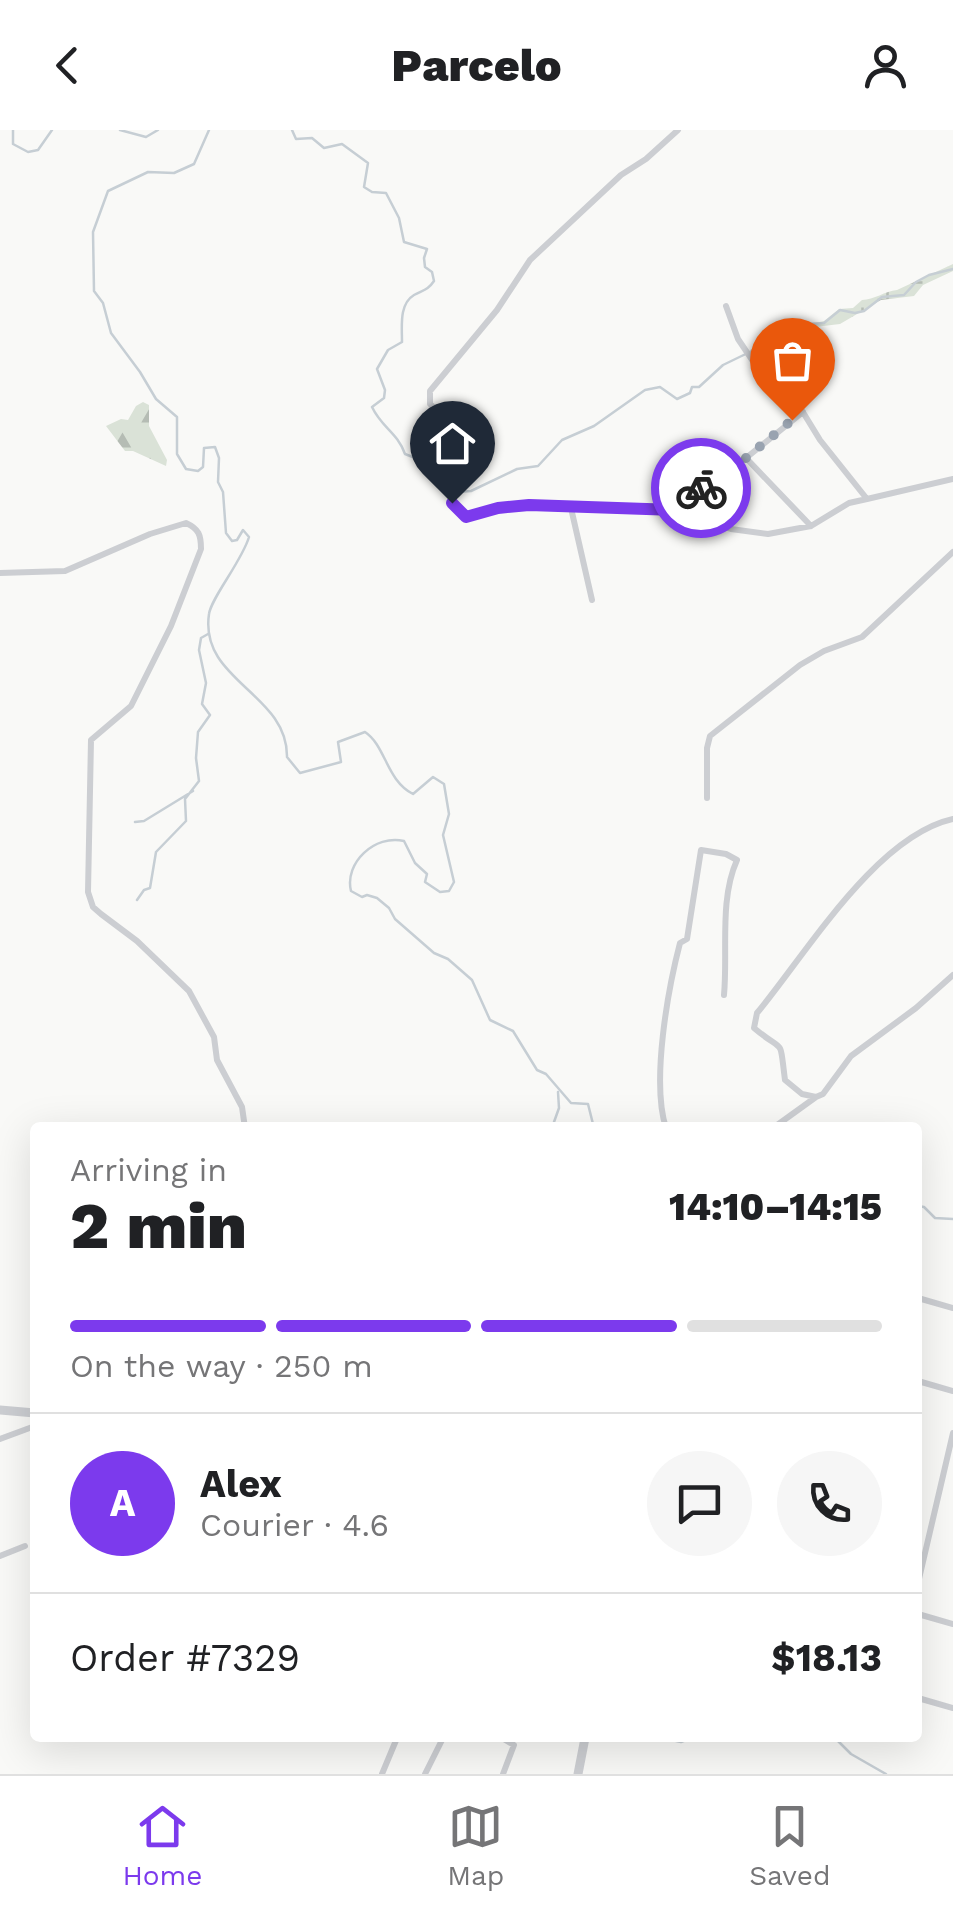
<!DOCTYPE html>
<html lang="en">
<head>
<meta charset="utf-8">
<style>
  body { margin:0; font-family:"Work Sans",sans-serif; background:#f6f6f6; color:#202124; height:100vh; display:flex; flex-direction:column; font-size:38px; white-space:nowrap }
  * { box-sizing:border-box; margin:0 }
  p { font-size:32px; color:#757577 }
  .icon { flex:none; width:55px; height:55px; fill:none; stroke:currentColor; stroke-width:2; stroke-linecap:round; stroke-linejoin:round }
  .map { position:relative; flex:1; overflow:hidden }
  .side { position:absolute; left:30px; top:992px; width:892px; height:620px; display:flex; flex-direction:column; background:#fff; border-radius:10px; box-shadow:0 10px 40px #0002 }
  .side>* { flex:none }
  .pin { position:absolute; display:grid; place-items:center; width:85px; height:85px; color:#fff; margin:-102px -42px; border-radius:50% 50% 50% 0; rotate:-45deg; box-shadow:0 0 10px #0007 }
  .pin .icon { rotate:45deg }
  .courier { position:absolute; display:grid; place-items:center; width:100px; height:100px; margin:-50px; border:8px solid #7c3aed; border-radius:50%; background:#fff; color:#222; box-shadow:0 2px 12px #0007 }
  .head em { font-style:normal; font-weight:800 }
  .head div { display:flex; flex-direction:column-reverse }
  .head { display:flex; align-items:center; justify-content:space-between; height:170px; padding:0 40px }
  h1 { font-size:65px; font-weight:800; line-height:75px }
  .bar { display:grid; grid-template-columns:repeat(4,1fr); gap:15px 10px; align-content:center; height:120px; padding:0 40px }
  .bar i { height:12px; border-radius:8px; background:#e0e0e0 }
  .bar .current { background:#7c3aed }
  .bar p { grid-column:span 4 }
  .line { display:flex; align-items:center; gap:25px; padding:0 40px; border-top:2px solid #e0e0e0 }
  .line div { flex:1 }
  .round { display:grid; place-items:center; flex:none; width:105px; height:105px; border-radius:52px; background:#f6f6f6 }
  header { display:flex; justify-content:space-between; align-items:center; height:130px; padding:0 40px; background:#fff; font-size:45px; font-weight:800 }
  .tab-bar { display:flex; justify-content:space-around; align-items:center; height:140px; border-top:2px solid #e0e0e0; background:#fff; font-size:28px; color:#757577 }
  .tab-bar a { display:grid; justify-items:center; gap:5px }
  .tab-bar .current { color:#7c3aed }
  .map>svg:first-child { display:block }
</style>
</head>
<body>
<header><svg class="icon" aria-label="back" viewBox="0 0 24 24"><path d="M15 5l-7 7 7 7"/></svg>Parcelo<svg class="icon" aria-label="person" viewBox="0 0 24 24"><circle cx="12" cy="8" r="4"/><path d="M4 21q1-7 8-7t8 7"/></svg></header>
<div class="map">
<svg width="953" height="1644" viewBox="0 0 953 1644">
  <defs>
    <pattern id="forest-firs" width="22" height="20" patternUnits="userSpaceOnUse" patternTransform="scale(2.5)"><rect width="22" height="20" fill="#dae2d7"/><path d="M5 1l3.5 6h-7zM16 11l3.5 6h-7z" fill="#b5bcb4"/></pattern>
    <pattern id="wetland-marsh" width="20" height="14" patternUnits="userSpaceOnUse" patternTransform="scale(2.5)"><rect width="20" height="14" fill="#dae2d7"/><path d="M1 5h8M5 5V1M11 12h8M15 12V8" fill="none" stroke="#b5bcb4"/></pattern>
  </defs>
  <rect width="100%" height="100%" fill="#f9f9f7"/>
  <!-- forest -->
  <path fill="url(#forest-firs)" d="M143,272l6,3v21l18,34 -1,6 -33,-15h-8l-19,-25 15,-7 7,1 8,-14z"/>
  <!-- wetland -->
  <path fill="url(#wetland-marsh)" d="M953,134v7l-30,14 -9,11 -33,4 -41,24 -25,3 -13,9v9l-4,3 -17,-3 -25,10 -6,-5 32,-19 42,-10 15,-12 14,-1 9,-8c12,0 23,-9 35,-10z"/>
  <g fill="none" stroke-linecap="round" stroke-linejoin="round">
    <!-- stream -->
    <path stroke="#c6ced4" stroke-width="2.5" d="M13,0v14l15,8 10,-2 14,-20
      M120,0l26,7 12,-7
      M209,0l-15,34 -20,9 -26,-1 -40,19 -15,41 1,59 9,12 8,30 29,39 16,27 21,18v37l9,15 12,2 5,-4 1,-19 11,-1 4,11 -1,24 5,10 3,41 6,8 5,-1 6,-10 6,7c-7,24 -38,61 -40,77 -10,67 79,79 78,143l13,16 41,-11 -3,-20 27,-10c21,14 21,48 48,62l20,-17 11,7 5,30 -6,21 11,47 -5,9 -9,1 -15,-10 2,-8 -12,-11 -11,-22c-29,-7 -60,22 -53,50l11,6 5,-2 10,3 12,10 6,11 39,34 14,6 24,21 18,40 23,11 24,39 9,4 25,29 17,1 6,24
      M292,0l4,9 16,-1 12,10 18,-4 26,19 -4,24 8,5 14,1 13,25 5,24 23,7 -3,9 1,9 7,5 2,9c-6,9 -11,9 -20,14 -15,9 -12,31 -12,47l-14,8 -11,19 8,21 -1,8 -12,9c10,21 25,25 33,47l36,14 16,24 14,-1 46,-22 21,-3 24,-26 32,-14 51,-36 15,-3 17,12 13,-6 2,-6h7l24,-22 33,-16 7,2 19,-18 26,-9 16,-1 16,-13 15,3 9,-2 18,-14 22,-2 12,-13 13,-7 24,-6
      M135,692l9,-1 49,-30
      M137,770l7,-10 6,-2 6,-36 30,-31 -1,-22 14,-18 -3,-23 2,-26 12,-17 -8,-11 4,-21 -7,-33 2,-12 7,-4
      M556,998l-2,-6 5,-14 -1,-16
      M918,1076l6,1 11,11 18,1
      M662,1608l19,4 10,-4
      M835,1608l16,16 35,20"/>
    <!-- minor -->
    <path stroke="#ccced2" stroke-width="6" d="M726,176l12,33 29,43 23,9 30,49 47,59 86,-20
      M470,299l-29,7 -7,-3 -2,-4 11,-14 -13,-11v-13l67,-81 33,-50 91,-85 25,-16 32,-29
      M746,328l65,68
      M452,373l14,14c68,-21 140,-6 210,-7l12,-13 58,-39 57,-46
      M571,378l21,92
      M677,380l54,19 37,5 43,-8 38,-23 18,-4
      M0,443l65,-2 85,-37 36,-11c13,6 15,12 15,26l-30,77 -40,80 -40,34 -3,152 5,15 8,7 36,27 52,50 25,46 3,23 25,47 3,21
      M707,668v-50l3,-12 90,-71 24,-14 38,-14 91,-85
      M953,689c-77,17 -147,135 -196,194l-3,15c32,27 25,7 31,52l17,14 14,3 7,-3 28,-38 65,-48 37,-33
      M666,998c-15,-46 2,-139 14,-185l7,-4 14,-89 25,4 11,6c-18,40 -9,92 -13,135
      M773,998l43,-31
      M918,1168l35,10
      M918,1251l35,10
      M0,1309l35,-13
      M0,1426l25,-10
      M918,1453l35,-150
      M918,1484l35,10
      M918,1568l35,10
      M502,1608l12,7 -11,29
      M382,1644l15,-36
      M425,1644l18,-36"/>
    <!-- tertiary -->
    <path stroke="#ccced2" stroke-width="9" d="M0,1280l35,3
      M578,1644l7,-36"/>
  </g>
  <g fill="none" stroke-linecap="round" stroke-linejoin="round">
    <!-- done -->
    <path stroke="#99a3b0" stroke-width="10" stroke-dasharray="0 18" d="M701,358l45,-30 46,-38"/>
    <!-- route -->
    <path stroke="#7c3aed" stroke-width="12" d="M452,373l14,14 32,-9 31,-3 147,5 25,-22"/>
  </g>
</svg>
<div class="pin" style="left:792px;top:290px;background:#ea580c"><svg class="icon" aria-label="bag" viewBox="0 0 24 24"><path d="M5 8h14l-1 12H6zM9 8a3 3 0 0 1 6 0"/></svg></div>
<div class="pin" style="left:452px;top:373px;background:#1f2937"><svg class="icon" aria-label="home" viewBox="0 0 24 24"><path d="M3 11l9-7 9 7M6 9v11h12V9"/></svg></div>
<div class="courier" style="left:701px;top:358px"><svg class="icon" aria-label="bike" viewBox="0 0 24 24"><circle cx="6" cy="16" r="4"/><circle cx="18" cy="16" r="4"/><path d="M6 16l4-8h5l3 8M10 8l3 8H6M13 5h3"/></svg></div>
<section class="side">
<div class="head"><div><h1>2 min</h1><p>Arriving in</p></div><em>14:10–14:15</em></div>
<div class="bar"><i class="current"></i><i class="current"></i><i class="current"></i><i></i><p>On the way · 250 m</p></div>
<div class="line" style="height:180px"><b class="round" style="background:#7c3aed;color:#fff">A</b><div><b>Alex</b><p>Courier · 4.6</p></div><a class="round"><svg class="icon" aria-label="chat" viewBox="0 0 24 24"><path d="M4 5h16v11H9l-5 4z"/></svg></a><a class="round"><svg class="icon" aria-label="phone" viewBox="0 0 24 24"><path d="M5 4h4l2 5-3 2q2 4 5 5l2-3 5 2v4C11 20 4 13 5 4z"/></svg></a></div>
<div class="line" style="height:130px"><div>Order #7329</div><b>$18.13</b></div>
</section>
</div>
<nav class="tab-bar">
<a class="current"><svg class="icon" aria-label="home" viewBox="0 0 24 24"><path d="M3 11l9-7 9 7M6 9v11h12V9"/></svg>Home</a>
<a><svg class="icon" aria-label="map" viewBox="0 0 24 24"><path d="M3 6l6-2 6 2 6-2v14l-6 2-6-2-6 2zM9 4v14M15 6v14"/></svg>Map</a>
<a><svg class="icon" aria-label="saved" viewBox="0 0 24 24"><path d="M7 4h10v16l-5-4-5 4z"/></svg>Saved</a>
</nav>
</body>
</html>
